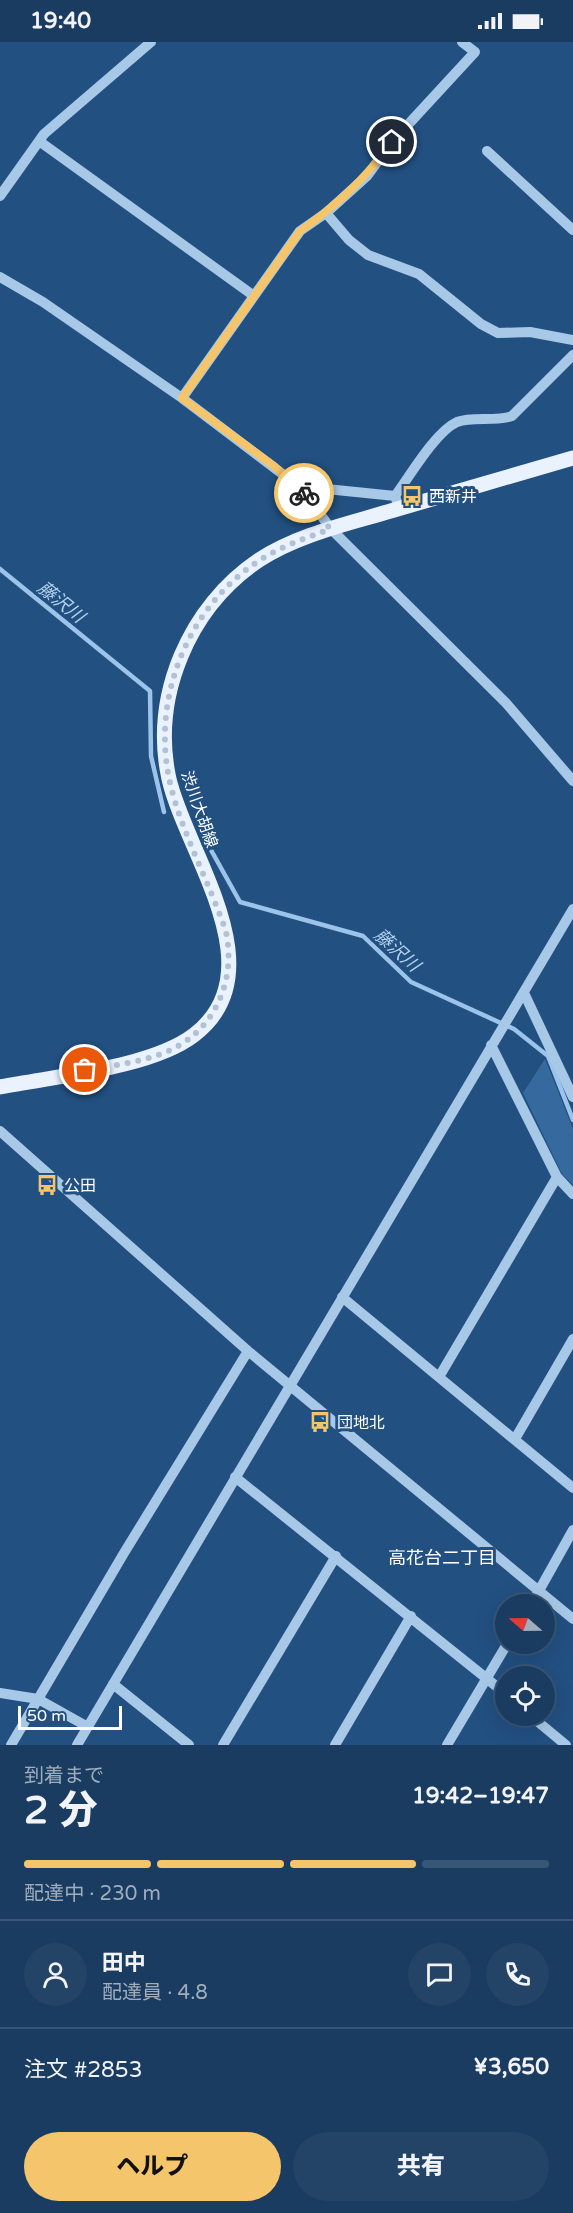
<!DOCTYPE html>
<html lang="ja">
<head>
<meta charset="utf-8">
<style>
  body { margin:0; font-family:"Varela Round","Noto Sans JP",sans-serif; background:#234367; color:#f1f3f6; height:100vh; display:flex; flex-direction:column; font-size:22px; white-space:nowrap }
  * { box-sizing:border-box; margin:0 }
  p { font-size:20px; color:#9fadbd }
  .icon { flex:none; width:33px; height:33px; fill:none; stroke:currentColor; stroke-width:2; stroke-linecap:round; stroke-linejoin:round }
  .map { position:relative; height:1703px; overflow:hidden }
  .sheet { display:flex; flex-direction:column; background:#1a3c61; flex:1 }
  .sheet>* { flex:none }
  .needle { width:39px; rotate:290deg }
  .tools { position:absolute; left:495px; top:1552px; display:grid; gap:12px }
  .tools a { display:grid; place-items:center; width:60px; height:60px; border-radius:50%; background:#1a3c61; box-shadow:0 6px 24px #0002,0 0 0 2px #385676; font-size:30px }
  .scale { position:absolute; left:18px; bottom:15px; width:104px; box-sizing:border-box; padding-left:6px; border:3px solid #fff; border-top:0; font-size:16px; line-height:21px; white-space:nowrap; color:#fff; -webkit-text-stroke:4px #225081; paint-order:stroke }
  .pin { position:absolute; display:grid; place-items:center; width:51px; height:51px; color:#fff; margin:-26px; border:3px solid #fff; border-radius:50%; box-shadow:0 2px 6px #0007 }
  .courier { position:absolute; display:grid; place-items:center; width:60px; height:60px; margin:-30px; border:4px solid #f4c56a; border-radius:50%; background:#fff; color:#222; box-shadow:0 2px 8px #0007 }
  .head em { font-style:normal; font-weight:800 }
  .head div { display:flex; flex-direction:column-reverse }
  .head { display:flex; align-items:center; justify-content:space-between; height:102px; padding:0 24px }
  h1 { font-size:39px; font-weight:800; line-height:45px }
  .bar { display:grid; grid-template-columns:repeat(4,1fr); gap:9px 6px; align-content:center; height:72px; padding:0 24px }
  .bar i { height:8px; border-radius:4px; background:#385676 }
  .bar .on { background:#f4c56a }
  .bar p { grid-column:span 4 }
  .line { display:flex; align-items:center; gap:15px; padding:0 24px; border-top:2px solid #385676 }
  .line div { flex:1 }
  .round { display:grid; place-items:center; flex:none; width:63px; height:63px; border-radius:32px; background:#234367 }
  .action { display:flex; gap:12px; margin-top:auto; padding:12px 24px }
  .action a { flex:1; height:69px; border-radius:36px; background:#f4c56a; color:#111; font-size:24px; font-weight:800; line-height:69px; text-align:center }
  .action a+a { background:#234367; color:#f1f3f6 }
  .status { display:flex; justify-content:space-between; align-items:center; height:42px; padding:0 30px; background:#1a3c61; direction:ltr }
  .status svg { height:16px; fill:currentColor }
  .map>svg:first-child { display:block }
</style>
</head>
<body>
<div class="status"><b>19:40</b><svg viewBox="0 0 49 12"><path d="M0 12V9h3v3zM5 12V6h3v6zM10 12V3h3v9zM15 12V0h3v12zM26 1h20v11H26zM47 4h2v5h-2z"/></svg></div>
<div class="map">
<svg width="573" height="1703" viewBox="0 0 573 1703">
  <rect width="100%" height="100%" fill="#225081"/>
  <!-- green -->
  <path fill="#366a9f" d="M545,1017l28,70v56l-11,-11 -39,-81z"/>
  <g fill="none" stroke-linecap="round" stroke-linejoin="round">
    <!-- stream -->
    <path stroke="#9cc3e9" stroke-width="4.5" d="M0,527l150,122 1,65 13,56
      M211,808l29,52 123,34 48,46 103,47 34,27 25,64"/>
    <!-- minor -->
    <path stroke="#a8c8e7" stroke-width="10" d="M39,99l215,155
      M487,109l86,79
      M0,154l44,-62 107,-92
      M326,171l23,27 19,15 51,19 62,50 17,9 32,-1 43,8
      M0,235l43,25 139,96 119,90 30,41 175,174 67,78
      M182,356l118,-167 26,-18 41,-37 25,-34 83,-90 -13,-10
      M297,444l98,10 2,6
      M395,454c15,-20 40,-64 62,-74 15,-6 38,0 55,-6l61,-61
      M524,951l49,104
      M491,1003l66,132 16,17
      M0,1089l248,220 325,268
      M342,1255l231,191
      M439,1335l118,-200
      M515,1397l58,-100
      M235,1435l271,217
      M531,1563l42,-75
      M113,1642l76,61
      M0,1651l38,6 50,28
      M531,1674l35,29
      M11,1703l113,-192 124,-202
      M77,1703l496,-836
      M223,1703l113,-189
      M335,1703l76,-129
      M447,1703l60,-101"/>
    <!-- major -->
    <path stroke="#eaf2fd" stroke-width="15" d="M0,1045c55,-11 151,-19 194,-52 84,-64 -8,-182 -25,-256 -18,-83 20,-172 90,-219 40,-26 89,-36 135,-50 60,-17 119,-35 179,-52"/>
  </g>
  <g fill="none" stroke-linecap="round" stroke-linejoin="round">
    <!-- done -->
    <path stroke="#b2c2d3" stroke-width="6" stroke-dasharray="0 10.8" d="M85,1028c25,-4 52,-7 76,-16 51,-18 76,-71 65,-122 -16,-49 -47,-104 -57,-154 -17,-83 20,-172 91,-218 22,-14 46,-22 70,-31l-26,-36"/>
    <!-- route -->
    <path stroke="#f4c56a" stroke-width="8" d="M304,451l-30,-27 -92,-68 118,-167c37,-26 65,-52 92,-89"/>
  </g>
  <!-- icons -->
  <defs>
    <symbol id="bus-bare" viewBox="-9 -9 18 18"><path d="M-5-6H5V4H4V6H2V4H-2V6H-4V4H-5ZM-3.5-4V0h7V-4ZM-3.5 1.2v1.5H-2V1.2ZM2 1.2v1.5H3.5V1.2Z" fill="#f4c56a" stroke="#225081" stroke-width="2.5" paint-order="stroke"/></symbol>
  </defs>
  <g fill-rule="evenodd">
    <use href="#bus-bare" x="397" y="439" width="30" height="30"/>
    <use href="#bus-bare" x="32" y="1128" width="30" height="30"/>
    <use href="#bus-bare" x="305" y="1365" width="30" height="30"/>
  </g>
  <g text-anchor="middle" stroke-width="6" stroke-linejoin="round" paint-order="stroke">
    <!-- poi labels -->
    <g font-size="16" fill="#fff" stroke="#225081" text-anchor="start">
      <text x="429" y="460">西新井</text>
      <text x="64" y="1149">公田</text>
      <text x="337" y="1386">団地北</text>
    </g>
    <!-- street labels -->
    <g font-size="16" fill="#fff" stroke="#225081">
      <text transform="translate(200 767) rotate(71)" y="6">渋川大胡線</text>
    </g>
    <!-- water labels -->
    <g font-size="18" font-style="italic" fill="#b3d1ef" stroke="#225081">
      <text transform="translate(61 560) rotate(39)" y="6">藤沢川</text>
      <text transform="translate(397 908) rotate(42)" y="6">藤沢川</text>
    </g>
    <!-- neighbourhood labels -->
    <g font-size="18" fill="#fff" stroke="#225081">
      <text x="442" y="1522">高花台二丁目</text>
    </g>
  </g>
</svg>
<div class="tools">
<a><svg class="needle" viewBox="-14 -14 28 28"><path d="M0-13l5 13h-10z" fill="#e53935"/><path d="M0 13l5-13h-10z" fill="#9fadbd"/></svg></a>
<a><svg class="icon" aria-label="locate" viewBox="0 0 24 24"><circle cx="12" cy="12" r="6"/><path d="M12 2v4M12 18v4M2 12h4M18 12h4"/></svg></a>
</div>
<div class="scale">50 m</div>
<div class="pin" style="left:85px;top:1028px;background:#ea580c"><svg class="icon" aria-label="bag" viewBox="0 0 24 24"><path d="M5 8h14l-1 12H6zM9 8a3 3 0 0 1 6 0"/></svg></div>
<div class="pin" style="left:392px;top:100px;background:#1f2937"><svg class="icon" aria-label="home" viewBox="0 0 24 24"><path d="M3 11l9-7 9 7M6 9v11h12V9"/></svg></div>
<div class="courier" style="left:304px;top:451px"><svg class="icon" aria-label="bike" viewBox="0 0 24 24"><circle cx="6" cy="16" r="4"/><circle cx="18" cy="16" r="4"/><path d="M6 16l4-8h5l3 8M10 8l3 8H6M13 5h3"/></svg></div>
</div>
<section class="sheet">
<div class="head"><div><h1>2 分</h1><p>到着まで</p></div><em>19:42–19:47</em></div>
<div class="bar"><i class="on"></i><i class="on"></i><i class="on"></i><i></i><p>配達中 · 230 m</p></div>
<div class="line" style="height:108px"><a class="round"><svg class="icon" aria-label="person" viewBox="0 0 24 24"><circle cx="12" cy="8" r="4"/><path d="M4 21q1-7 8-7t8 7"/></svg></a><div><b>田中</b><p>配達員 · 4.8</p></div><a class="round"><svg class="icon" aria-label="chat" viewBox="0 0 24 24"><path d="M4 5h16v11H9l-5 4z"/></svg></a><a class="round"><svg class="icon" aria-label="phone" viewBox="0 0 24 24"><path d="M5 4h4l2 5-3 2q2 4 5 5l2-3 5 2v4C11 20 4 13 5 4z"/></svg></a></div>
<div class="line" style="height:78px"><div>注文 #2853</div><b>¥3,650</b></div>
<div class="action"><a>ヘルプ</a><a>共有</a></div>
</section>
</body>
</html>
